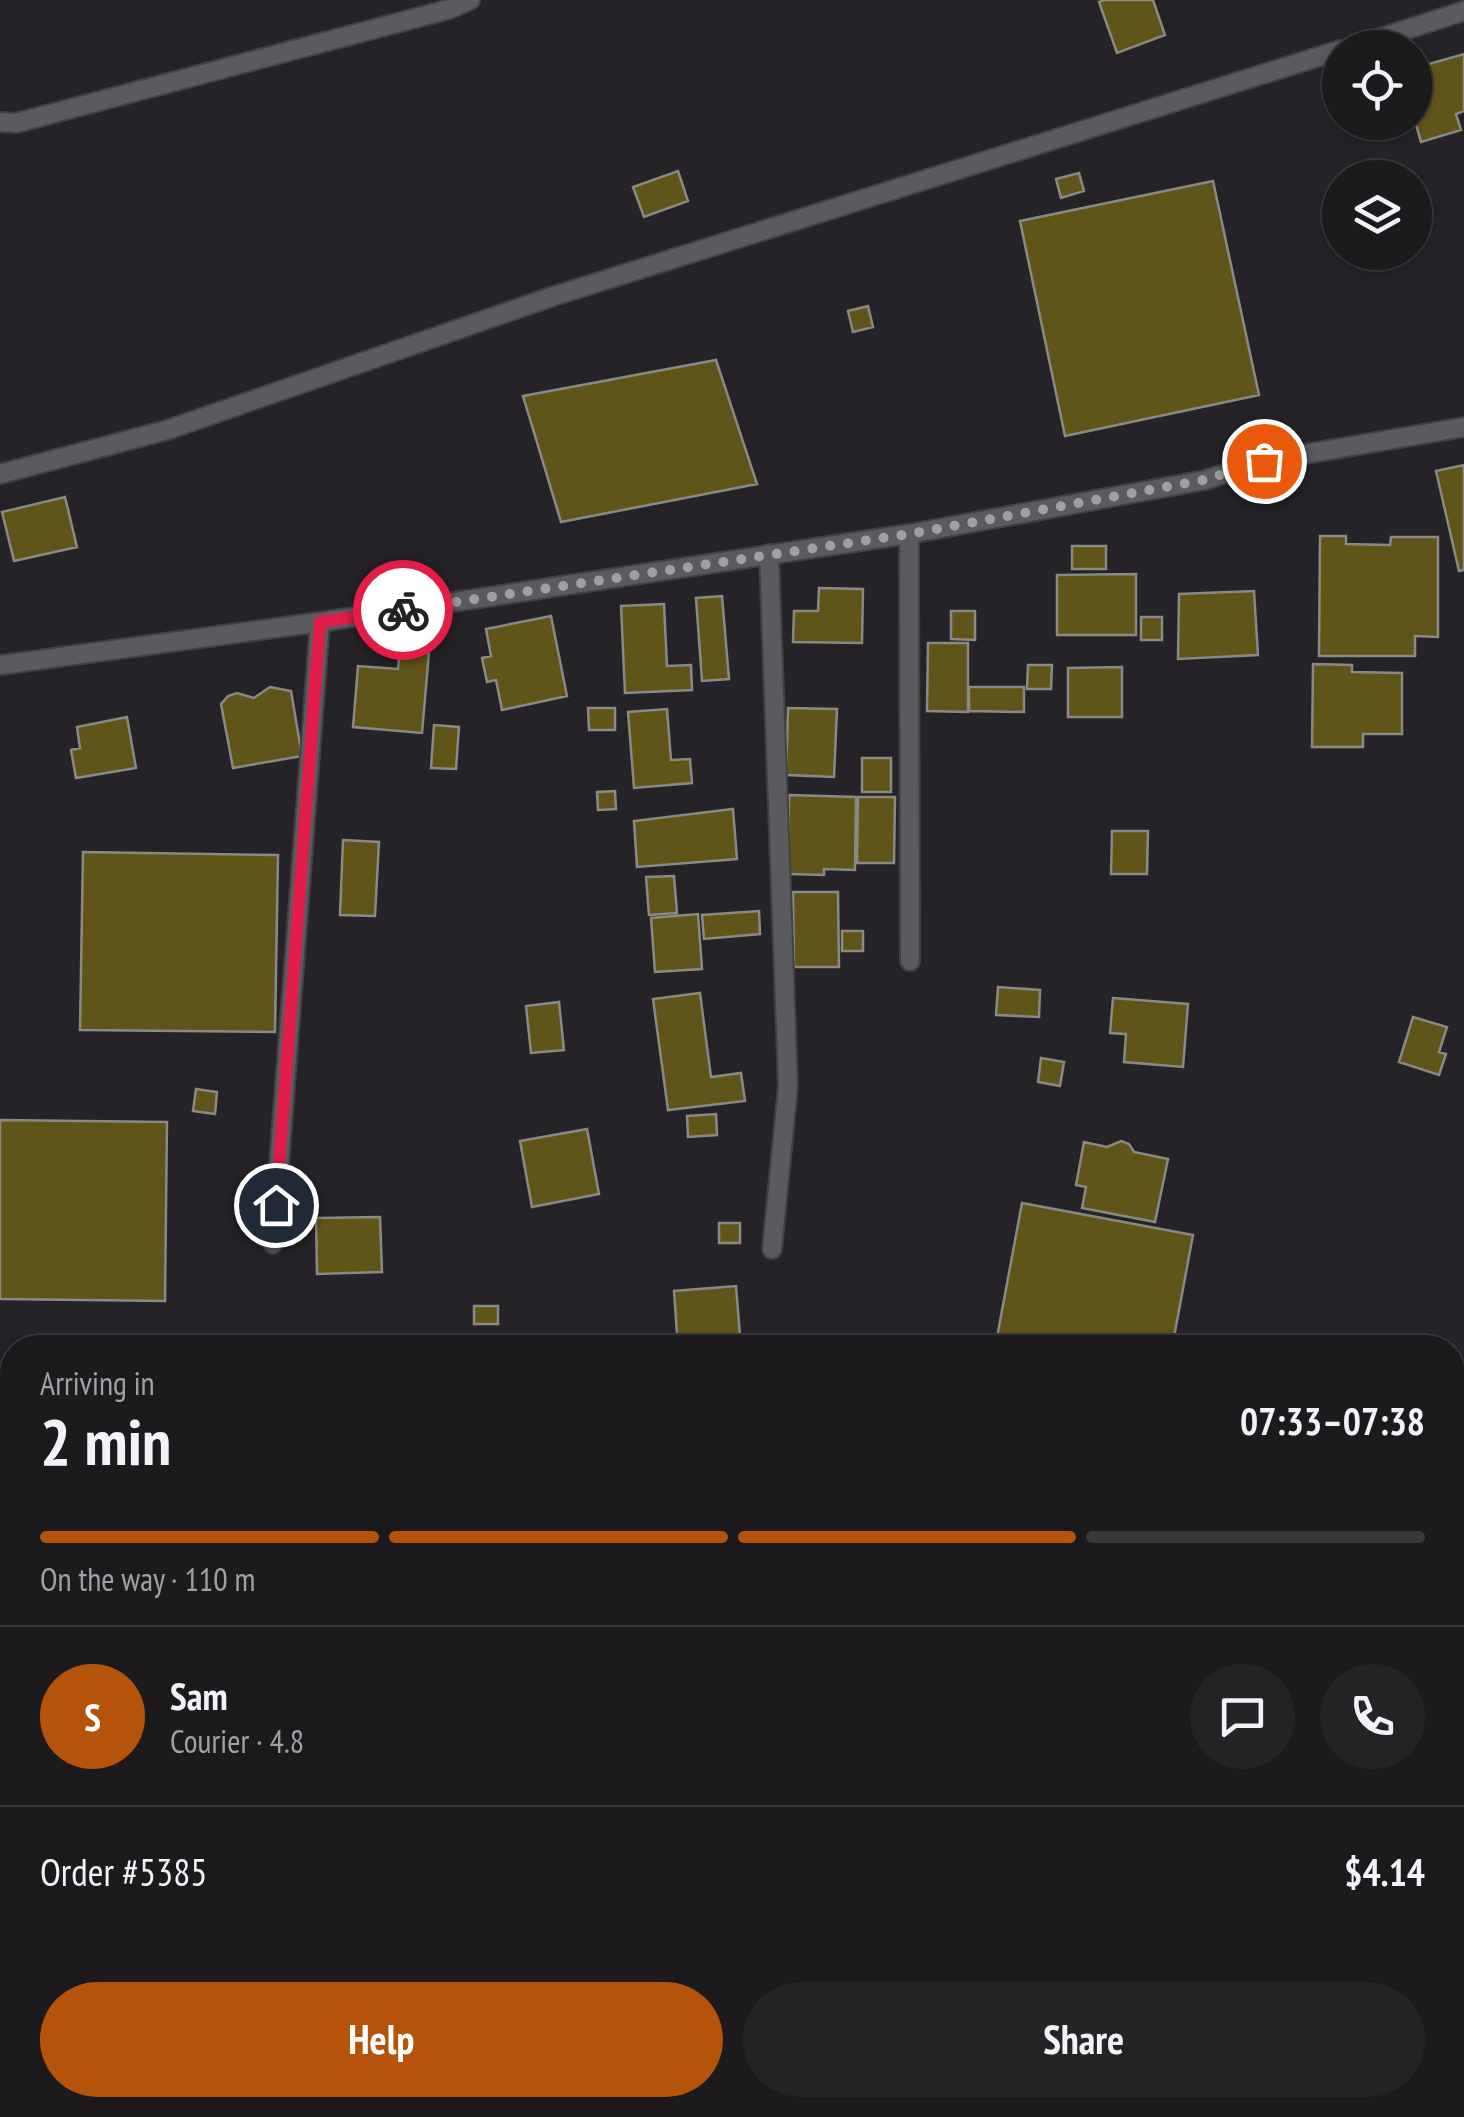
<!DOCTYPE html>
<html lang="en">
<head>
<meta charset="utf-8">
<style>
  body { margin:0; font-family:"PT Sans Narrow",sans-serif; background:#252326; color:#f1f3f6; height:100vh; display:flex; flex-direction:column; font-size:38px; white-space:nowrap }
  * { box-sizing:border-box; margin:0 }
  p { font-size:32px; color:#a0a1a4 }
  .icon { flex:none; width:55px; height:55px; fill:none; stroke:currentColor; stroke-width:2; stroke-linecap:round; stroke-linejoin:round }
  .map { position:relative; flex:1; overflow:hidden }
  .panel { position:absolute; left:0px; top:1335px; width:1465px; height:782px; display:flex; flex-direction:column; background:#1c1a1d; border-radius:40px 40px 0 0; box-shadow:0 2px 8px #0004,0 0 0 2px #3a383b }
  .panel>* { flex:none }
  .controls { position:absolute; left:1322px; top:30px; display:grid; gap:20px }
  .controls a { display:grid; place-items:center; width:110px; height:110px; border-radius:50%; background:#1c1a1d; box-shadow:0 2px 8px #0004,0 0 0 2px #3a383b; font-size:50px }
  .pin { position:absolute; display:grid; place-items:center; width:85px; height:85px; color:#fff; margin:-42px; border:5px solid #fff; border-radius:50%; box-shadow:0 2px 10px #0007 }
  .courier { position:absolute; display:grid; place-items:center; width:100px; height:100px; margin:-50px; border:8px solid #e11d48; border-radius:50%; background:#fff; color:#222; box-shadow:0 2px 12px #0007 }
  .headline em { font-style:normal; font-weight:600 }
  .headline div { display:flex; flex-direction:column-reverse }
  .headline { display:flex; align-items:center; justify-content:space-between; height:170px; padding:0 40px }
  h1 { font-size:65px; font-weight:600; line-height:75px }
  .bar { display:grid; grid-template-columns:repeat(4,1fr); gap:15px 10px; align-content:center; height:120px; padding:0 40px }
  .bar i { height:12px; border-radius:8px; background:#3a383b }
  .bar .active { background:#b45309 }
  .bar p { grid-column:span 4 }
  .line { display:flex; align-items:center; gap:25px; padding:0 40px; border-top:2px solid #3a383b }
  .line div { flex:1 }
  .round { display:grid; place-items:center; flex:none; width:105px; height:105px; border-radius:52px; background:#252326 }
  .cta { display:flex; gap:20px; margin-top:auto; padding:20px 40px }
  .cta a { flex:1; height:115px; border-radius:60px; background:#b45309; color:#fff; font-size:40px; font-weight:600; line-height:115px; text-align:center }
  .cta a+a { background:#252326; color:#f1f3f6 }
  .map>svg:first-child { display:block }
</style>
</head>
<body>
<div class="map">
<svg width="1464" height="2117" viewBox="0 0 1464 2117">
  <rect width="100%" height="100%" fill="#252327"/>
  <!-- building -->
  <path fill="#615419" stroke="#8a8984" stroke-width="2.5" d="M1104,0h49l12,35 -48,18 -18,-51z
    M1464,54v57l-8,3 5,16 -40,12 -6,-21v-53z
    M678,171l10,30 -44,16 -11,-30z
    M1079,173l5,18 -23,7 -5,-19z
    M1213,181l46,214 -194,41 -45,-215z
    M868,306l5,21 -20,5 -5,-21z
    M716,360l41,124 -196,38 -38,-126z
    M1464,465v105l-5,1 -23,-100z
    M65,497l12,50 -63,14 -12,-49z
    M1320,536h26v8l44,1 1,-8h47v100l-23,-1v20h-96z
    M1072,546h34v23h-34z
    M1136,574v61h-79v-60z
    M819,588l44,1 -1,54 -69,-1 1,-31h24z
    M1254,591l4,64 -80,4 1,-65z
    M722,596l7,83 -27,2 -6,-83z
    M664,604l3,62 24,-1 1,25 -67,3 -4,-87z
    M951,611h24v29l-24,-1z
    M551,616l16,80 -65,14 -6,-30 -9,2 -5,-24 9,-2 -5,-27z
    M1141,617h21v23h-21z
    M928,643h40v69l-41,-1z
    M400,650l29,2 -7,81 -69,-6 5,-61 40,3z
    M1313,664l39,1v7l50,1v61h-39v13h-51z
    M1028,665h24l-1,24h-24z
    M1122,667v50h-54v-49z
    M270,687l21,4 11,65 -69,12 -12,-64 7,-8 9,-3 17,5z
    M969,687h55v25l-55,-1z
    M588,708h27v22h-26z
    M788,708l49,1 -3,68 -48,-2z
    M667,709l4,51 19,-1 2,24 -58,5 -6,-76z
    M127,717l9,51 -60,10 -5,-28 9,-2 -3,-21z
    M434,725l25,2 -3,42 -25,-1z
    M862,758h29v34h-29z
    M615,791l1,18 -18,1 -1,-18z
    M789,795l67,2 -1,73 -31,-1v6l-36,-1z
    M858,797h37l-1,66h-37z
    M733,809l4,50 -100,8 -3,-46z
    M1112,831h36l-1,43h-36z
    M343,840l36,2 -4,74 -35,-1z
    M83,852l195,3 -3,177 -195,-2z
    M674,876l3,37 -28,2 -3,-38z
    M793,892h45l1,75h-45z
    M759,911l1,23 -56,5 -2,-24z
    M698,914l4,55 -47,3 -4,-54z
    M842,931h21v20h-21z
    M998,987l42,3 -1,27 -43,-2z
    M700,993l11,84 30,-4 4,28 -77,9 -15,-111z
    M1113,998l75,6 -5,63 -59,-5 2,-28 -16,-1z
    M559,1002l5,48 -33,3 -5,-47z
    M1413,1017l34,10 -8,25 7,2 -7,21 -40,-13z
    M1041,1058l23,4 -4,24 -22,-4z
    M196,1089l21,3 -2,22 -22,-3z
    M716,1114l1,21 -29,2 -1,-21z
    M0,1120l167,2 -2,179 -165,-2z
    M587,1129l12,65 -67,13 -12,-66z
    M1121,1141l8,3 5,8 34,7 -13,63 -73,-14 4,-21 -10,-2 8,-43 23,5z
    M1022,1203l171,32 -21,113h-177z
    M380,1217l2,55 -65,2 -1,-56z
    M719,1223h21v20h-21z
    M736,1286l5,62h-63l-4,-57z
    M474,1306h24v18h-24z
    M0,1513h12v88h-12z
    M1452,1738l12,3 -12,55z
    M0,1749h12v64h-12z
    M1464,1988v76l-12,-3v-32z
    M178,2105h74v12h-74z
    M390,2105h63l-1,12h-63z
    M1152,2105h196l-3,12h-196z"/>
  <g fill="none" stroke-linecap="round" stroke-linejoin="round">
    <defs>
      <path id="service" d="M1349,48l115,-37
        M0,122l16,1 434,-114 20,-9
        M0,474l167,-44 387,-134 786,-246
        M909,534l1,427
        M769,554l19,532 -16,163
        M0,665l320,-43 589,-88 296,-54 59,-19 200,-34
        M273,1244l47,-622
        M0,1826l12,1
        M1452,1961l12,-32
        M843,2105l18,12
        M1398,2117l4,-12"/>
    </defs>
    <!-- service casing -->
    <use href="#service" stroke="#414043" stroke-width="22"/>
    <!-- service -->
    <use href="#service" stroke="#5b5a5f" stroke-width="18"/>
  </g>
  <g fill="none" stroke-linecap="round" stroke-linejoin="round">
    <!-- done -->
    <path stroke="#a09fa2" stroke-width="10" stroke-dasharray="0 18" d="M403,610l506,-76 295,-54 60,-19"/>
    <!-- route -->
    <path stroke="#e11d48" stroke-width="12" d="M276,1205l44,-583 83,-12"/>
  </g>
</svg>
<div class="controls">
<a><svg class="icon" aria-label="locate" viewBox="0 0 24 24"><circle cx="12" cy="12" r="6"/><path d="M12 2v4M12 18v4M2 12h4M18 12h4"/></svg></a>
<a><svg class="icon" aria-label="layers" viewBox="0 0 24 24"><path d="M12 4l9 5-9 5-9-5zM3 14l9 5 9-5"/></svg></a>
</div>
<div class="pin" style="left:1264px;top:461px;background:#ea580c"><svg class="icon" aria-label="bag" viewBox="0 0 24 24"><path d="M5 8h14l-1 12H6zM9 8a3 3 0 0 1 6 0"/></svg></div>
<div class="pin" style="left:276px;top:1205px;background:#1f2937"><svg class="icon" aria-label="home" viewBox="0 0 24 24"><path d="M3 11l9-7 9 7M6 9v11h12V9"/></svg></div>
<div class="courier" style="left:403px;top:610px"><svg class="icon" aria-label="bike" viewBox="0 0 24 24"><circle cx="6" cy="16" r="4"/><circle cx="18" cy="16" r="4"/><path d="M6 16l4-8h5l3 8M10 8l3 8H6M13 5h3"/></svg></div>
<section class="panel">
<div class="headline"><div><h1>2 min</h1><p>Arriving in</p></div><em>07:33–07:38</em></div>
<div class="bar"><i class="active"></i><i class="active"></i><i class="active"></i><i></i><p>On the way · 110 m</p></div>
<div class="line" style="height:180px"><b class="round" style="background:#b45309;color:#fff">S</b><div><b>Sam</b><p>Courier · 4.8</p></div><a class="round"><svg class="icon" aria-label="chat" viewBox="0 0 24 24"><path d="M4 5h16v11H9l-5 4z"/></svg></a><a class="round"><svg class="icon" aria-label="phone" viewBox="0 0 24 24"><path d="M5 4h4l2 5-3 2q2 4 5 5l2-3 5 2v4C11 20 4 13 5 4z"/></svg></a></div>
<div class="line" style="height:130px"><div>Order #5385</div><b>$4.14</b></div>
<div class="cta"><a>Help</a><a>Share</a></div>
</section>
</div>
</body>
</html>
